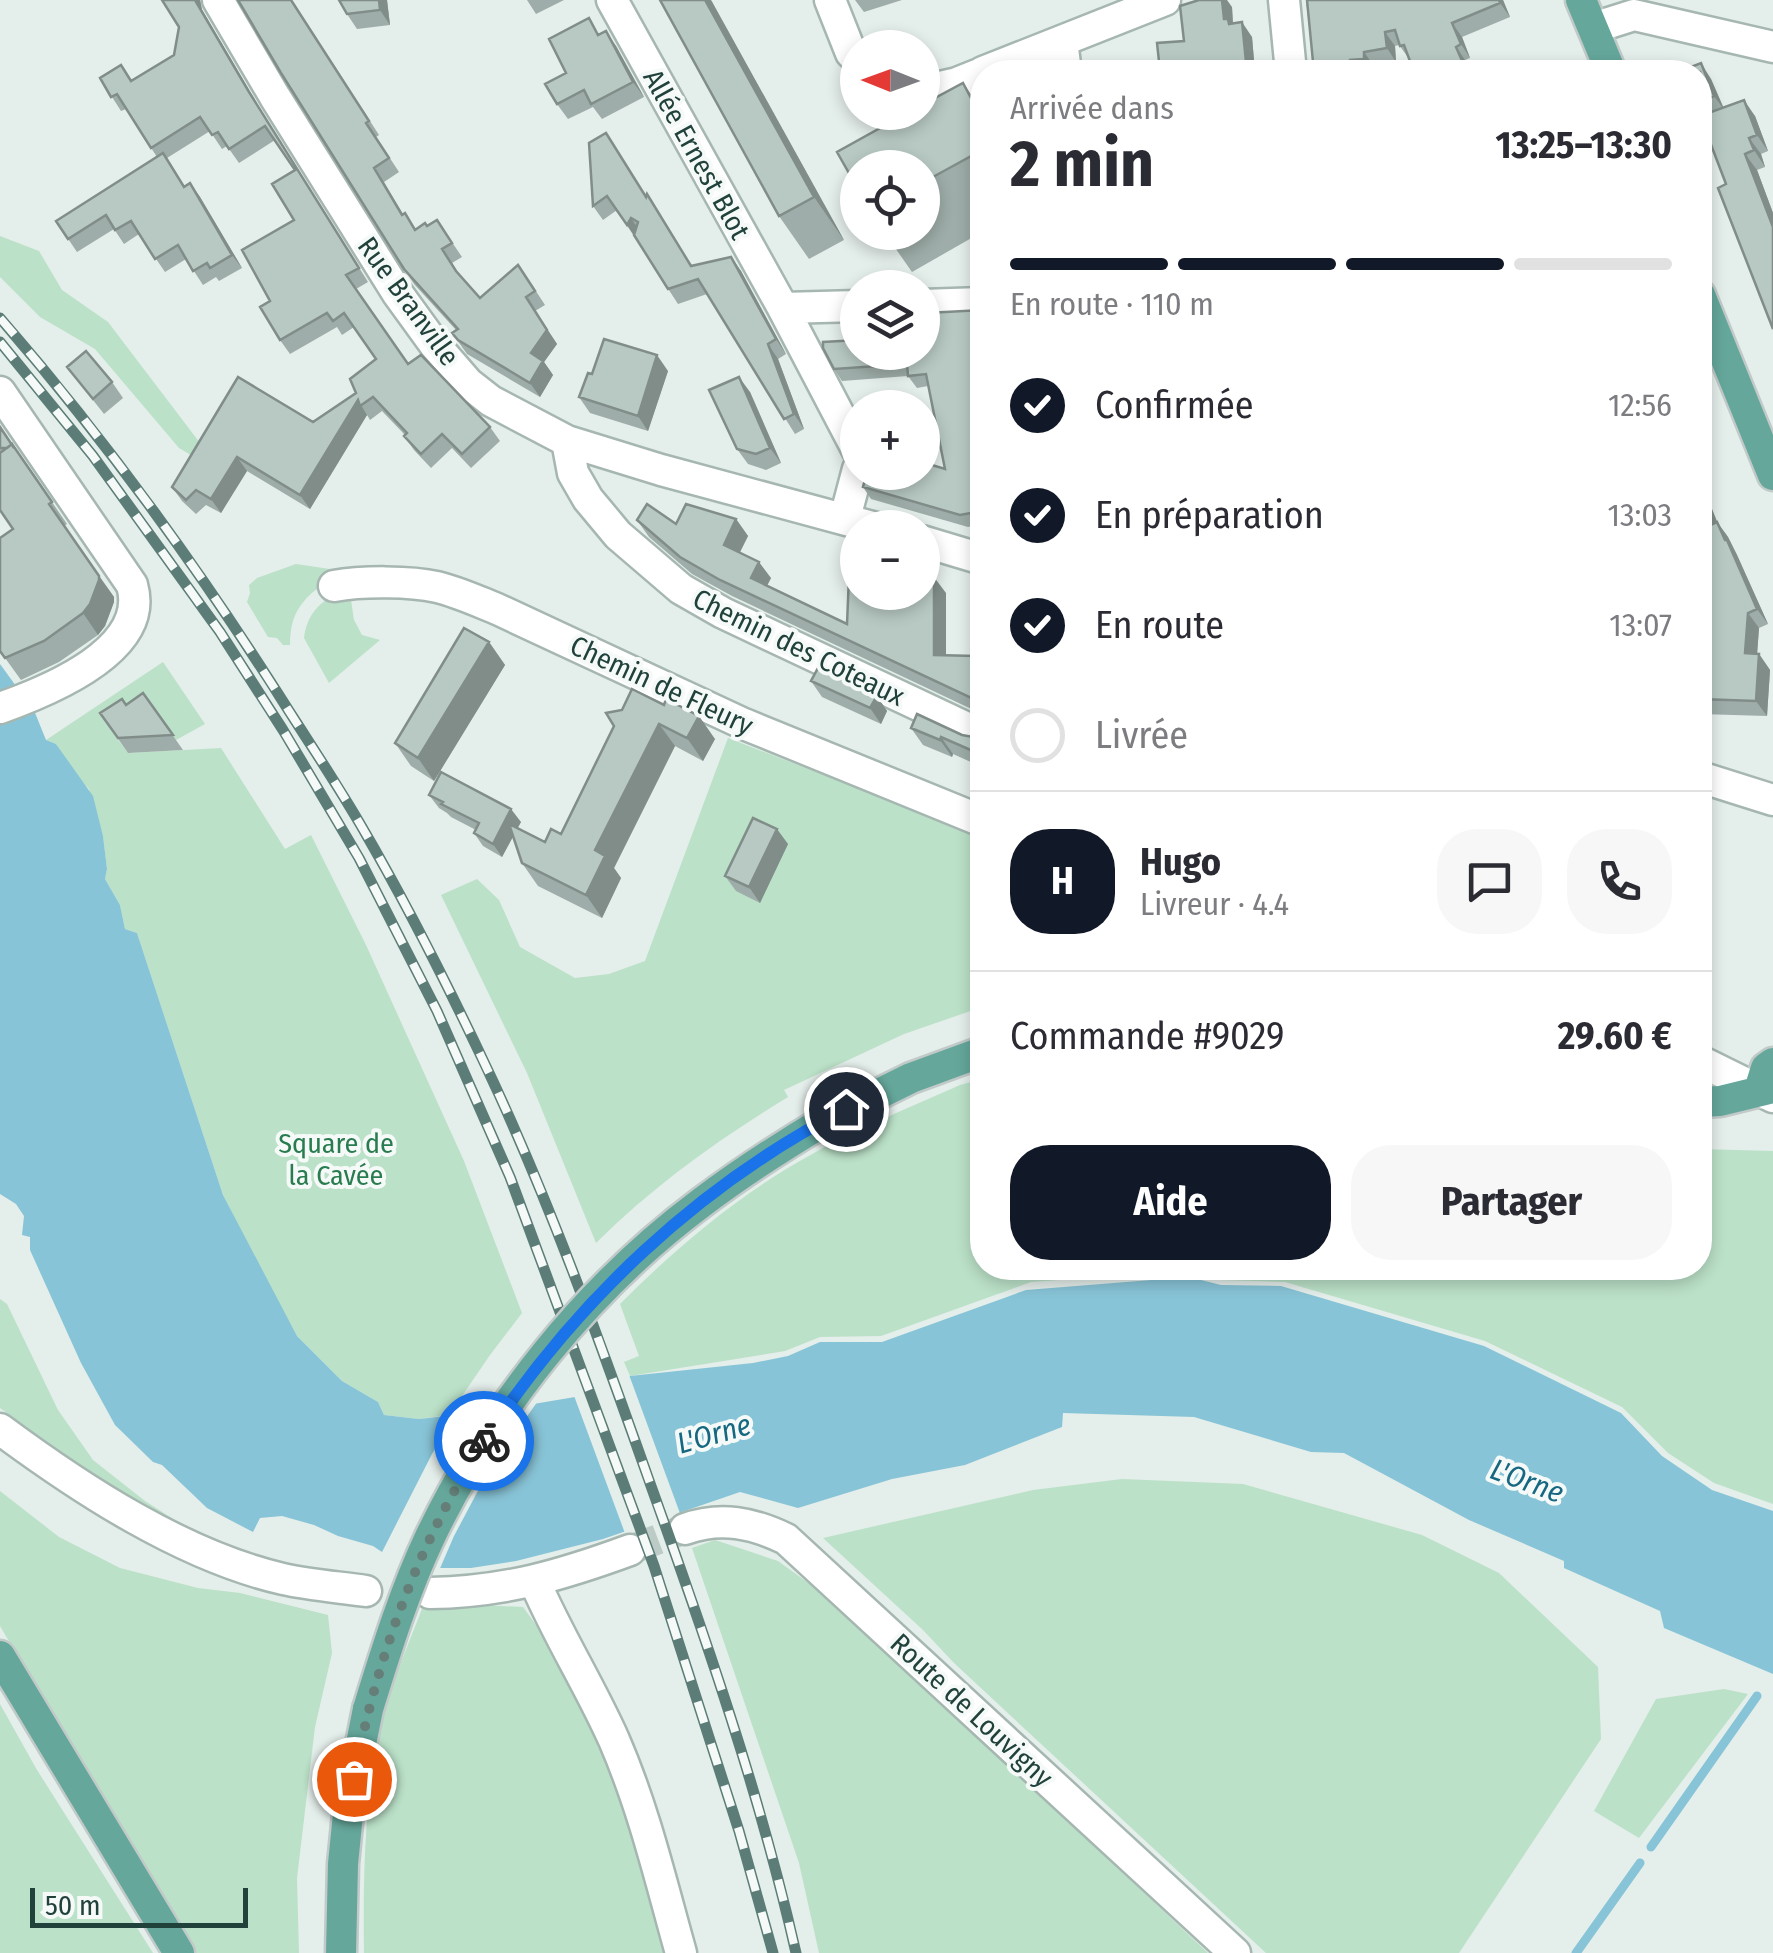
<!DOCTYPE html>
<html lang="fr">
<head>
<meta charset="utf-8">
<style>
  body { margin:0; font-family:"Fira Sans Condensed",sans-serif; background:#f7f7f7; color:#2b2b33; height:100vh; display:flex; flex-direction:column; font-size:38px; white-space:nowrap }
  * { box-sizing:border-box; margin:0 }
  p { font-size:32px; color:#7c7c81 }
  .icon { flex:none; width:55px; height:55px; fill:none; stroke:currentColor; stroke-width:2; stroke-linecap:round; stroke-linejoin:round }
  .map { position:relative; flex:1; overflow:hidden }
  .details { position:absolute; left:970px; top:60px; width:742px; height:1220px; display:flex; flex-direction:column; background:#fff; border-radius:40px; box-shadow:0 5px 15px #0003 }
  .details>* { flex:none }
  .needle { width:65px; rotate:271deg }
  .buttons { position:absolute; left:840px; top:30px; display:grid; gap:20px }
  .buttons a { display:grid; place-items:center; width:100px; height:100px; border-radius:50%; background:#fff; box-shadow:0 5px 15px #0003; font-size:50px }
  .scale { position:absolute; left:30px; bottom:25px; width:218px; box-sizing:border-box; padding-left:10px; border:5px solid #21413b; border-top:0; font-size:28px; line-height:35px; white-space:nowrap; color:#21413b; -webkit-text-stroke:8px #f5faf8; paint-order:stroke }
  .pin { position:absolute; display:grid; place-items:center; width:85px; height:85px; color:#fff; margin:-42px; border:5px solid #fff; border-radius:50%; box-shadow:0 2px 10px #0007 }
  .courier { position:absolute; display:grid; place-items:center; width:100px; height:100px; margin:-50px; border:8px solid #1a73e8; border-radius:50%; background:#fff; color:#222; box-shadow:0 2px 12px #0007 }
  .summary em { font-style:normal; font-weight:700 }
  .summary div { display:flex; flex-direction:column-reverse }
  .summary { display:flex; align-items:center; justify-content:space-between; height:170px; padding:0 40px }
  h1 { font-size:65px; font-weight:700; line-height:75px }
  .bar { display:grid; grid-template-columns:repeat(4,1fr); gap:15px 10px; align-content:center; height:120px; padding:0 40px }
  .bar i { height:12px; border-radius:8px; background:#e1e1e2 }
  .bar .active { background:#111827 }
  .bar p { grid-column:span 4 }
  .line { display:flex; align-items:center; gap:25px; padding:0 40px; border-top:2px solid #e1e1e2 }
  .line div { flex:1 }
  .round { display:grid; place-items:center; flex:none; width:105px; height:105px; border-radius:40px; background:#f7f7f7 }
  ol { padding:0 40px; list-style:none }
  li { display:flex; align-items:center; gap:30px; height:110px }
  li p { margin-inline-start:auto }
  li .icon { padding:10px; border-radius:50%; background:#111827; color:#fff; stroke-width:4 }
  li:last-child { color:#7c7c81 }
  li i { width:55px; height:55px; border:5px solid #e1e1e2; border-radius:50% }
  .cta { display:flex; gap:20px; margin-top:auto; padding:20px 40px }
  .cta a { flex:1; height:115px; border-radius:40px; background:#111827; color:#fff; font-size:40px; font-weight:700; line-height:115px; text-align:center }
  .cta a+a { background:#f7f7f7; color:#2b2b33 }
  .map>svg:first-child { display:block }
</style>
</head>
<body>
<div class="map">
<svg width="1773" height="1953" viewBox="0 0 1773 1953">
  <rect width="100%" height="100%" fill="#e4eeea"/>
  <!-- green -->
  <path fill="#bbe1c8" d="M0,236l39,15 23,39 46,32 92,121 -6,14 -15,-9 -84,-99 -55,-32 -40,-40z
    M296,564l34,5c-2,16 -15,19 -25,31 -12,13 -15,28 -15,45h-7l-6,-7 -9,-1 -21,-35 3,-9 -1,-8 8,-7z
    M340,593l11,7 3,20 8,15 18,5 -51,43 -25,-45c3,-23 15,-37 36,-45z
    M163,662l42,62 -29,16 -56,-18 -11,-15 -10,7 29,39 93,-5 64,101 26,-14 55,110 98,216 58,152 -32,42 -41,60 -30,4 -35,-4 -6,-13 -36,-21 -45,-45 -37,-67 -37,-74 -86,-262 -12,-4 -5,-24 -15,-26 2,-10 -4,-33 -14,-47 -13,-14 -20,-31 -10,-4z
    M728,738l254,98v171l-78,27 -120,56 4,7c-69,42 -134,88 -192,146l-69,-170 -86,-178 36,-16 22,21 21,47 55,31 34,-4 36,-13z
    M982,1079v189h718v-119l73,2v353l-59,-21 -46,-30 -46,-46 -137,-66 -200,-59 -66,-2 -30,-9 -158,11 -150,54 -61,1 -35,14 -155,25 -6,-14 15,-6 -19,-52c56,-56 117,-108 187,-147 48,-28 102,-49 153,-72z
    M0,1299l7,5 51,106 35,50 52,41 41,26c-21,-11 -43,-18 -64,-30l-122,-89z
    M1122,1479l121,5 179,51 77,38 99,94 3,72 -142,214h-193l-312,-290 -31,-33 -100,-92 210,-48z
    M0,1491l59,46 61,31 78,20 42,5 88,22 4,38 -17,74 -18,151 2,75h-105l-65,-106 -129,-221z
    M715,1540l63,21 76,55 73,73 281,264h-389l-20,-90 -107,-315z
    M459,1604l64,3 29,40 67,130 52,176h-307c-1,-76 0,-165 20,-238 9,-37 26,-74 39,-109z
    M1724,1689l24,5 -109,144 -45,-27 62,-112z
    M0,1704l37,66 116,183h-153z"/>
  <!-- water -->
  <path fill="#88c4d7" d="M0,664l16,22 13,12 17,42 10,4 37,52 10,40 4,33 -2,10 15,26 5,24 12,4 86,262 74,141 45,45 36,21 6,13 35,4 79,-9 77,-13 55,-21 123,-13 35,-7 32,-14h62l144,-52 163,-13 32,8 60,1 203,60 137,67 41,43 50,34 61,21v163l-109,-46 -4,-17 -96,-43v-7l-95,-41 -125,-67 -33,-1 -117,-35 -131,-4 -1,14 -97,38 -73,14 -94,29 -58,-16 -137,47 -87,22 -45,7h-32l-45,-8 -21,-14 -35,-10 -24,-11 -32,-9 -22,2 -7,14 -46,-24 -45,-43 -9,-3 -38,-37 -34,-62 -51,-113v-13l-8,-2 2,-19 -8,-12 -16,-10z"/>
  <!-- pier -->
  <path fill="#e4eeea" d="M628,1372l53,144 -55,20 -53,-143z
    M540,1398l-52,74 -34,64 -16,37 -46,-8 -12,-9 52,-102 28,-45z"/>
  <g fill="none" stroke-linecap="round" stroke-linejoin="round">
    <!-- stream -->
    <path stroke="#88c4d7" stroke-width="9" d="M1651,1847l106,-151
      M1576,1953l64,-90"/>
    <!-- minor-tunnel -->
    <path stroke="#bdcbc7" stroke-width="30" stroke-dasharray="30 15" stroke-linecap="butt" d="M630,1550l55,-21"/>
    <defs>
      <path id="minor" d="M218,0l57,97 123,197 37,51 33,38 23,18 76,40 94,29 215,58
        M612,0l171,308 75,-2
        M830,0l21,53 7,7
        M1284,0l7,72
        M1593,28l41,-13 139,32
        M1062,41l4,31
        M983,72l182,-72
        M922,91l35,-8 25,-10
        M922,305l60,-2
        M783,308l75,143
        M0,392l132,193c19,65 -84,106 -132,123
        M567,441l6,32 15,26 30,36 63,54 42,24 259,122
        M845,518l13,-49
        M922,541l60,18
        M334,586c27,-5 77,-5 103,1 21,5 40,14 60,22l247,115 238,97
        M1700,777l73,23
        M1700,1061l73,36
        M0,1429c81,60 183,127 283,150 27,6 55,8 83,12
        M685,1529c36,-13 68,-6 101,10l449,414
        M535,1582c23,54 55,104 79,158 30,69 47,142 67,213
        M430,1593c74,-1 132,-18 200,-43"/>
      <path id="major" d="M1581,0l30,72
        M1700,295l73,180
        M1759,1090l7,-22 7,-5
        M1700,1102l20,-1 53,-13
        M828,1119l83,-41 71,-26
        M0,1656l179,297
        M341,1953l2,-89 6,-60 19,-95"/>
    </defs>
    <!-- minor casing -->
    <use href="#minor" stroke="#a6b7b2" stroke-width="35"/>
    <!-- major casing -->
    <use href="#major" stroke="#c1cac8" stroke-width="35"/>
    <!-- minor -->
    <use href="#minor" stroke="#fff" stroke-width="30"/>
    <!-- major -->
    <use href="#major" stroke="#65a79b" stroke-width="30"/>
    <defs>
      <path id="rail" d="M0,318c107,123 202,255 289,393 25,39 51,78 74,118 43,74 82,151 119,229 66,138 118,284 169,428 55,153 109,308 145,467
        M0,342l93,114 127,176 63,98 76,128 78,153 73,166 144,389 85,265 34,122"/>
    </defs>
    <!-- rail casing -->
    <use href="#rail" stroke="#5c7d77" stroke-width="11"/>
    <!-- rail -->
    <use href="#rail" stroke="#f5faf8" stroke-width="8" stroke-dasharray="22" stroke-linecap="butt"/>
    <defs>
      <path id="major-bridge" d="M368,1709c18,-58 36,-117 62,-172 62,-129 156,-248 271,-334 41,-31 83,-58 127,-84"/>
    </defs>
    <!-- major-bridge casing -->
    <use href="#major-bridge" stroke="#c1cac8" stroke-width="35" stroke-linecap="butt"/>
    <!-- major-bridge -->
    <use href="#major-bridge" stroke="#65a79b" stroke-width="30"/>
  </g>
  <!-- wall -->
  <path fill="#9eada9" d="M162,0h38l2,10 57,97 109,175 -12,7 52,75 82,63 10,14 -29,27 -19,-20 -21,20 -17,-18 -10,-14 1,-1 -23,-24 -12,9 -3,-5 -57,94 -63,-38 -26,42 -15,-8 -10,9 -14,-13 -10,-14 141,-65 43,-29 20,-34 -22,-32 -12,8 -5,-8 -47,27 -10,-14 -10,-39 24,-81 1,-50 -20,-30 -36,23 -12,-17 -5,3 -12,-18 -43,27 18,29 5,-4 10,14 42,71 -23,13 -3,-4 -13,8 -17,-26 -21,13 -26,-38 -15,10 -10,-15 -37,23 -21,-31 101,-64 -31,-48 -5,2 -21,-33 32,3 42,-26 5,-28z
    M292,0l87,135 -3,2 23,35 -15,10 19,32 13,15 11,-3 10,-6 25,37 -10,6 7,12 21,23 38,-33 10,14 17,26 -10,6 22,33 -13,18 9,13 -13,22 -73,-43 -15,-21 4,-3 -42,-46 -10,-15z
    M387,0l3,25 -33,4 -10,-15z
    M527,0h37l-28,14z
    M711,0l133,240 -35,19 -30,-43z
    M855,0h47l-38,12z
    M1306,0h197l7,17 -48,20 8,21 -5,2 5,12h-56l-4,-12 -11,-15 -4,1 1,16 -22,4v6h-60z
    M1232,7l1,16 19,14 3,35h-94l-1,-1 24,-30z
    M600,34l16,12 28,51 -42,22 -9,-12 -25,12 -11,-15 9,-31z
    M1700,72l11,7 12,28 32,9 13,35 -7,3 4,13 -8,3 16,43v116l-47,-145 -24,-63 -2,1z
    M963,83l19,28v121l-70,40 -28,-40h38v-64z
    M589,143l58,53v-2l45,72 39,-9 10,14 45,83 -8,5 26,70 -9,5 -88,-140 -29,10 -61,-94 -14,10 -10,-14z
    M982,310v214l-14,3 -97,-28 -8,-12 82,-18 -17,-83 -11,2 -9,-12 -66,5 -8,-12 24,-17 70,-15z
    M67,367l45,15 11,16 -19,16z
    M668,371l-20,60 -58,-18 -11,-16 13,-23z
    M750,392l31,71 -15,7 -18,-6 -11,-15z
    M0,426l67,98 -3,2 50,71v5l-9,24 -7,9 -39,27 -38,18 -21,-29 13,-122 -13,-19z
    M1700,479l17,43 11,15 9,18 31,69 -9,4 -2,26h2l11,16 -3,46 -67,-2z
    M736,519l12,17 -8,16 31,26 -4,7 80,39 99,-31v63l36,3v55l-250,-118 -40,-22 -43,-37 -12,-17 39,4z
    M489,642l16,23 -71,116 -23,-15 -16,-23z
    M811,681l66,15 10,15 -6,13 -59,-27z
    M143,693l40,57 -55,3 -28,-40 26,-8z
    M664,705l51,34 -12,22 -28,-15 -61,122 7,10 -19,40 -64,-32 -16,-23 -9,-27 -11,21 -19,-11 -9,-13 2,-3 -25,-13 -4,-4 -8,-5 -10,-13 92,27 -4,6 28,14 16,-8z
    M911,728l62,9 9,-5v35l-29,-13 -1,3 -29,-12z
    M788,844l-28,59 -24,-12 -11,-15z"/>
  <!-- shaded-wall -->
  <path fill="#818d89" d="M195,0h5l2,10 57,97 109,175 -119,-190z
    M379,0h8l3,25 -10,-15z
    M705,0h6l133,240 -30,-43z
    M1222,0h5l5,7 1,19 -9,-7z
    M1499,0h4l7,17 -10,-14z
    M1242,22l10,15 3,35h-8z
    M1452,23l10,14 8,21 -9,-14z
    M606,31l10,15 28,51 -11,-15z
    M1385,32l10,14 1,16 -9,-14z
    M1456,47l9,13 5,12h-3z
    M1364,52l10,14v6l-10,-13z
    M1350,60l8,12h-8z
    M1701,63l10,16 14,32 -11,-15z
    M963,83l19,28v8z
    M1744,100l11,16 13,35 -11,-16z
    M1749,138l12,16 4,13 -11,-17z
    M1745,154l12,16 16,43v14z
    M190,183l10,14 42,71 -10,-13z
    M631,218l10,15 -4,7 -10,-15z
    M731,257l10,14 45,83 -10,-15z
    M526,297l31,47 -13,18 9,13 -13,22 -10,-14 1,-30z
    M768,344l10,15 26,70 -10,-15z
    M657,355l11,16 -20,60 -10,-15z
    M739,377l11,15 31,71 -11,-15z
    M358,400l9,15 -57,94 -10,-14z
    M237,457l10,14 -26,42 -10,-14z
    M1700,479l24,60 -11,-15 -13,-33z
    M736,519l12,17 -13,26 -11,-17z
    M1717,522l11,15 9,18 31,69 -11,-15z
    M759,562l12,16 -8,16 -12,-16z
    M99,576l15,21v5l-9,24 -7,9 -15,-22z
    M934,577l12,16v79l-12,-17z
    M1748,613l11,15 -3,41 -11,-16z
    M489,642l16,23 -71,116 -16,-23z
    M1759,654l11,16 -3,46 -11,-15z
    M877,696l10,15 -6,13 -11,-16z
    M699,716l16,23 -12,22 -16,-23z
    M659,724l16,22 -61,122 7,10 -19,40 -16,-23 9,-45z
    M941,737l12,17 -1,3 -12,-17z
    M511,809l10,13 -19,35 -9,-13z
    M777,829l11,15 -28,59 -11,-16z"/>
  <!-- building -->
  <path fill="#b8c9c4" stroke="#818d89" stroke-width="2.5" d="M162,0h33l54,92 110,176 -13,7 62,89 13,-9 69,72 -28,27 -20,-20 -21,20 -17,-18 3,-3 -34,-36 -13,9 -2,-6 -58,95 -63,-38 -26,42 -15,-9 -10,10 -14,-13 66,-110 75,45 43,-29 -6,-14 26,-20 -32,-46 -11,8 -6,-8 -47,27 -20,-33 10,-6 -28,-51 52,-30 -22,-36 23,-14 -30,-44 -36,23 -11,-17 -6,3 -12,-18 -49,31 -34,-54 -6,3 -11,-19 21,-13 10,16 43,-26 5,-28z
    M238,0h53l78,121 -3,2 23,35 -15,10 28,47 3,-2 10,17 10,-7 2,3 10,-6 15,23 -10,6 14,22 24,27 38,-33 17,26 -9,6 21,33 -16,23 12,8 -13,22 -72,-43 -6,-7 6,-4 -54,-60 -123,-196z
    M339,0h40l1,10 -33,4z
    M660,0h45l109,197 -35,19z
    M1199,0h23l2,19h4l1,5 13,-2 5,50h-31l-1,-6 -55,5 -3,-28 27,-2 -4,-35z
    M1307,0h192l1,3 -48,20 9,21 -5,3 11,25h-53l-10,-27 -4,1 -5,-16 -10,2 2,16 -23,4v7l-14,1v12h-36z
    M589,18l9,17 8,-4 27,51 -42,22 -7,-14 -27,14 -12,-20 21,-11 -17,-34z
    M1701,63l13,33 -14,6v-30h-22z
    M963,83l19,36v31l-60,33v-15h-64v21l-21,-37 72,-40h13v-7z
    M1744,100l13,35 -8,3 5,12 -9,4 28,73v102l-55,-141 8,-4 -26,-68z
    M606,133l40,64 1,-3 44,72 40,-9 45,82 -8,5 26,70 -10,5 -86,-140 -30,10 -34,-54 4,-13 -7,-4 -4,7 -20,-29 -14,10 -4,-63z
    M163,153l21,34 6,-4 42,72 -22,13 -3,-5 -14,8 -15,-26 -23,14 -24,-38 -16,9 -9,-15 -38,24 -12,-18z
    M982,310v201l-22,4 -97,-28 4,-15h55v-10l23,7 -19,-95 -18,2 -1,-12 -73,5 -11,-21v-6l35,-2v12h64v-14l6,-1 -1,-24z
    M604,339l53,16 -19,61 -59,-19 9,-24 4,1z
    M86,351l26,31 -19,17 -26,-32z
    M739,377l31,71 -14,6 -19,-5 -28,-59z
    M0,427l14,21 -2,-4 -5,4h-7z
    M12,444l40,58 -3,2 50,72v4l-9,24 -7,9 -39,28 -39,17 -5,-7v-113l13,-9 -13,-19v-57z
    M1700,491l13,33 4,-2 8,18h2l30,69 -9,4 -3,40 14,1 -3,47 -56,-2z
    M647,504l29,20 10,-20 50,15 -12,26 35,17 -8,16 96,46 3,-72 8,2v38h64v-19l12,4v78l42,1 6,3v46l-4,-4 -258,-121 -40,-23 -43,-37z
    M464,628l25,14 -71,116 -23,-15z
    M818,668l59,28 -7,12 -59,-27z
    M632,689l32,16 2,-6 33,17 -12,22 -28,-14 -64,126 10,6 -19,39 -64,-32 -13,-39 36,18 6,-13 10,5 53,-108 -8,-13 16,-3z
    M143,693l30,42 -55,3 -18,-25 22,-14 4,6z
    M917,714l45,21 11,2 9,-5v23l-41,-18 -1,3 -29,-12z
    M441,772l70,37 -18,35 -19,-11 5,-10 -38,-19 2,-2 -14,-7z
    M753,818l24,11 -28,58 -24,-11z"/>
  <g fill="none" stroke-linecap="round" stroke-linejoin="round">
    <!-- done -->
    <path stroke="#657e78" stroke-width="10" stroke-dasharray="0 18" d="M354,1779c22,-120 64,-235 130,-338"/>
    <!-- route -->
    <path stroke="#1a73e8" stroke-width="12" d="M484,1441c91,-139 214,-256 362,-332"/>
  </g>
  <g text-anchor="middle" stroke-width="8" stroke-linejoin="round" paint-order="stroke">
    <!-- street labels -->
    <g font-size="28" fill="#21413b" stroke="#f5faf8">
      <text transform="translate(697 154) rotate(61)" y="10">Allée Ernest Blot</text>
      <text transform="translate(409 301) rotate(54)" y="10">Rue Branville</text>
      <text transform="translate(799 647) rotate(26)" y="10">Chemin des Coteaux</text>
      <text transform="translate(662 685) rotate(25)" y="10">Chemin de Fleury</text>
      <text transform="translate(972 1710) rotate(43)" y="10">Route de Louvigny</text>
    </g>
    <!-- park labels -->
    <g font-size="28" fill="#287c4f" stroke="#f5faf8">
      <text x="336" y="1153">Square de<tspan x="336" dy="32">la Cavée</tspan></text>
    </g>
    <!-- water labels -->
    <g font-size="30" font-style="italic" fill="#166782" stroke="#f5faf8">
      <text transform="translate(714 1434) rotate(-16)" y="10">L'Orne</text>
      <text transform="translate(1527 1481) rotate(20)" y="10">L'Orne</text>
    </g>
  </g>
</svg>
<div class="buttons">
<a><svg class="needle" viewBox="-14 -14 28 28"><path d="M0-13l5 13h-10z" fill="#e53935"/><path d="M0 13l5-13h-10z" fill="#7c7c81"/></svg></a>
<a><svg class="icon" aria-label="locate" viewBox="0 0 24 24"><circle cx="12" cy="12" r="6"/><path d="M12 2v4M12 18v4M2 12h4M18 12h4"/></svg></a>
<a><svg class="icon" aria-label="layers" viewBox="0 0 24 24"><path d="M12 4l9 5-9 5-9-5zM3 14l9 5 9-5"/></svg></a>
<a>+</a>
<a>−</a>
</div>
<div class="scale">50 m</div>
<div class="pin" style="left:354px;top:1779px;background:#ea580c"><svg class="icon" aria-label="bag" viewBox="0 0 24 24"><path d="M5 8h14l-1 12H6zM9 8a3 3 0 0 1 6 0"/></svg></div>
<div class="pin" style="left:846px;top:1109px;background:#1f2937"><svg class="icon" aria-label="home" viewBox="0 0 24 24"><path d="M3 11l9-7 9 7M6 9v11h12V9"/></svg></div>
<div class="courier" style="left:484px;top:1441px"><svg class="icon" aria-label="bike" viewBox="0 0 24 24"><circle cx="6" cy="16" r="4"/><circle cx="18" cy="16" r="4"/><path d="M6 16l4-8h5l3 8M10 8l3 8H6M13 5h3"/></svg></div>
<section class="details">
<div class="summary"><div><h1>2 min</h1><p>Arrivée dans</p></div><em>13:25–13:30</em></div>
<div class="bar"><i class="active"></i><i class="active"></i><i class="active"></i><i></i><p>En route · 110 m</p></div>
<ol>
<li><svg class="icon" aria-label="check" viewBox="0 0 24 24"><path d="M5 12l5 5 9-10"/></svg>Confirmée<p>12:56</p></li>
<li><svg class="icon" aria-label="check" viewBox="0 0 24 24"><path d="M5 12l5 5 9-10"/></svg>En préparation<p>13:03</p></li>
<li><svg class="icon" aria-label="check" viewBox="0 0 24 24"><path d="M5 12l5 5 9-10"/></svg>En route<p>13:07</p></li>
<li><i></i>Livrée</li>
</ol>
<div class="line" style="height:180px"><b class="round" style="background:#111827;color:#fff">H</b><div><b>Hugo</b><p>Livreur · 4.4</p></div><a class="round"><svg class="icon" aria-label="chat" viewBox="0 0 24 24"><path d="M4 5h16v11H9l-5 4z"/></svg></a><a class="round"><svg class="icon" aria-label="phone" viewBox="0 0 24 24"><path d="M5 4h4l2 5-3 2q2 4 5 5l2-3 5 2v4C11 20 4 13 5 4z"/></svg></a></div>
<div class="line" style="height:130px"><div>Commande #9029</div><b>29.60 €</b></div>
<div class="cta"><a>Aide</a><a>Partager</a></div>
</section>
</div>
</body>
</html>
